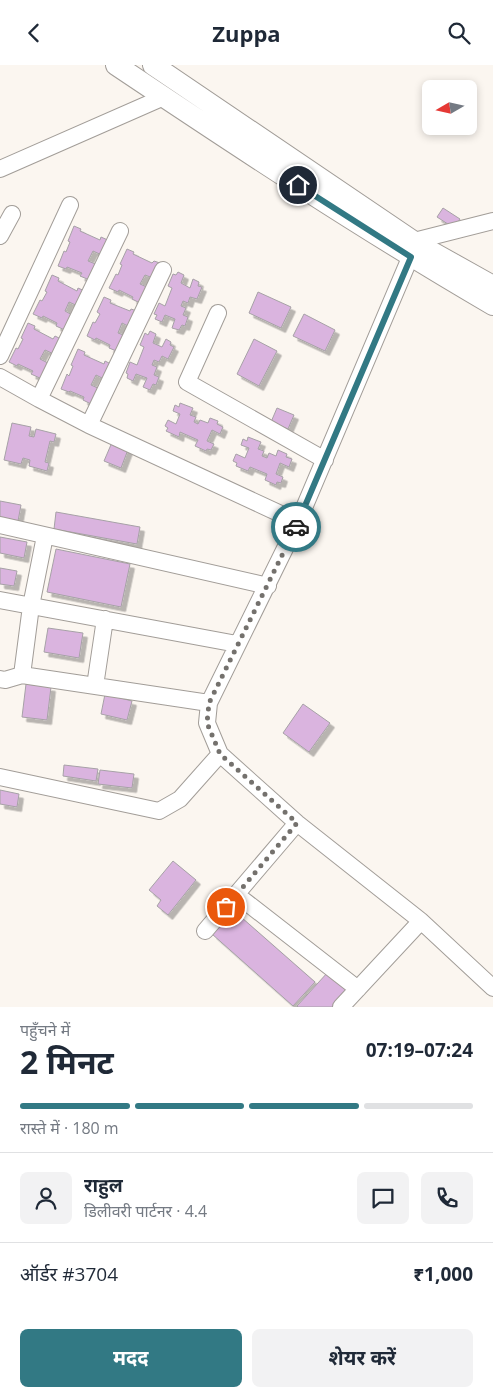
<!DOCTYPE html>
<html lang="hi">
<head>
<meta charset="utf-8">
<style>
  body { margin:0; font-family:"Open Sans","Noto Sans Devanagari",sans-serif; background:#f2f2f3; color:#1f2937; height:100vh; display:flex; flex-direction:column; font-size:19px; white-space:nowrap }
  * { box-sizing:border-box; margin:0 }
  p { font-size:16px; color:#747a83 }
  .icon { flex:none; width:28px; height:28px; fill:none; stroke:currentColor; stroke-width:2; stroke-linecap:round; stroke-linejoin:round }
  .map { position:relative; height:942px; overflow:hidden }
  .drawer { display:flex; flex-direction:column; background:#fff; flex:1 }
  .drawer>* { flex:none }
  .needle { width:32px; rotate:261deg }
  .tools { position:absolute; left:422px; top:15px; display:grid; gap:10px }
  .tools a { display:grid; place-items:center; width:55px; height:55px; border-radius:8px; background:#fff; box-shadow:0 2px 8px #0003; font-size:25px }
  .pin { position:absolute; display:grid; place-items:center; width:42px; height:42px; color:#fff; margin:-21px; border:2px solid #fff; border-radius:50%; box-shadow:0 1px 5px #0007 }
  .courier { position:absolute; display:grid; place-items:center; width:50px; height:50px; margin:-25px; border:4px solid #327984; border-radius:50%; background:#fff; color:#222; box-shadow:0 1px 6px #0007 }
  .overview em { font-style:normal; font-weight:700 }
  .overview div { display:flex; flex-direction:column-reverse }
  .overview { display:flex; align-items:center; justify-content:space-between; height:85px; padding:0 20px }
  h1 { font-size:32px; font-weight:700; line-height:38px }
  .bar { display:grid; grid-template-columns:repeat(4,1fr); gap:8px 5px; align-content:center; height:60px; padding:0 20px }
  .bar i { height:6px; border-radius:4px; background:#e0e1e3 }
  .bar .current { background:#327984 }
  .bar p { grid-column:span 4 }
  .line { display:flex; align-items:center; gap:12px; padding:0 20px; border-top:1px solid #e0e1e3 }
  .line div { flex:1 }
  .round { display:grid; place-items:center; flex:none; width:52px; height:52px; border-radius:8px; background:#f2f2f3 }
  .button { display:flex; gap:10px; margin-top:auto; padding:10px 20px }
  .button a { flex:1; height:58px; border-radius:8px; background:#327984; color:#fff; font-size:20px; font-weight:700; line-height:58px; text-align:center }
  .button a+a { background:#f2f2f3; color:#1f2937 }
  header { display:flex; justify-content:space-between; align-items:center; height:65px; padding:0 20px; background:#fff; font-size:22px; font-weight:700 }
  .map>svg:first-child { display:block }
</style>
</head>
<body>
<header><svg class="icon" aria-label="back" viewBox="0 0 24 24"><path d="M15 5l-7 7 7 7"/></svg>Zuppa<svg class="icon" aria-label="search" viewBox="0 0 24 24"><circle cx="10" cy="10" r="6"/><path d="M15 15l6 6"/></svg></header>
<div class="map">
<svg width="493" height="942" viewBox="0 0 493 942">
  <defs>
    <filter id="shadow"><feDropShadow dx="4.5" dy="4.5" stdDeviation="0" flood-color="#0004"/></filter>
  </defs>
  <rect width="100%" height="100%" fill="#fbf6f0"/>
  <!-- building -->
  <path fill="#dab4df" stroke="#a6a1a6" filter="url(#shadow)" d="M443,143l17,11 -6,9 -17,-11z
    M74,161l7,3 -1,2 20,9 1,-3 9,4 -6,15 -11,-5 -5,10 10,4 -6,16 -12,-5 2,-3 -15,-6 -1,2 -8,-3 6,-15 2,1 4,-10 -2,-1z
    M127,184l7,3 -1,2 19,9 2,-2 6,2 -7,15 -8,-3 -5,9 9,4 -7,16 -10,-5 1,-2 -14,-7 -1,2 -9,-4 7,-14 2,1 4,-10 -2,-1z
    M178,207l6,3 -3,8 9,5 3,-9 6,3 -1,4 4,1 -5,12 -7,-2 -2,6 -5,-2 -2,5 5,2 -3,7 5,2 -3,9 -3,-1 -3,5 -7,-2 3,-9 -10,-4 -3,7 -7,-3 2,-4 -3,-1 5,-11 6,3 7,-18 -4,-2 5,-12 3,1z
    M52,210l7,3 -1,3 19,10 1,-3 9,4 -7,15 -11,-5 -4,9 9,5 -7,15 -11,-5 1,-3 -14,-7 -1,2 -9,-4 7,-14 2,1 5,-9 -2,-1z
    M258,227l33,15 -10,21 -32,-15z
    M104,232l7,3 -1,3 20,8 1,-2 6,2 -7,16 -8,-4 -4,10 8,3 -7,16 -10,-4 1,-3 -14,-7 -1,2 -8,-4 6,-14 2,1 5,-9 -3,-2z
    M304,249l31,16 -10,21 -32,-15z
    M28,258l7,3 -1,3 19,10 2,-3 8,4 -7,15 -11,-5 -5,9 10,5 -8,15 -11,-5 2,-3 -15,-7 -1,2 -8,-4 7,-14 2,1 5,-10 -2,-1z
    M150,266l6,3 -3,9 9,4 4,-8 5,3 -1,3 4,2 -6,12 -6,-3 -3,6 -5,-2 -2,5 5,2 -3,8 5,2 -3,8 -3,-1 -3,6 -7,-3 4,-9 -11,-4 -3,7 -6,-3 1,-4 -2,-1 4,-11 7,3 7,-18 -4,-2 5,-12 3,2z
    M254,274l23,12 -18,35 -22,-12z
    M78,284l7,3 -1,3 20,9 1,-3 6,3 -7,15 -8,-4 -5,10 9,4 -7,16 -10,-5 1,-3 -14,-6 -1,1 -8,-3 6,-15 2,2 4,-10 -2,-1z
    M180,338l13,5 -3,7 6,2 -2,5 4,2 2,-4 8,3 2,-5 8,3 -1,3 6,3 -3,7 -8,-4 -5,11 7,3 -3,6 -4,-1 -1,2 -11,-5 3,-6 -18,-8 -1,5 -13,-6 2,-3 -3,-2 3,-6 8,4 4,-10 -7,-3 2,-6 4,2z
    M277,343l17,7 -6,14 -17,-7z
    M12,358l19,4 -2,9 5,1 2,-8 20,5 -2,8 -4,-1 -5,21 4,1 -2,8 -18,-5 1,-6 -7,-2 -2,6 -17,-4z
    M248,372l13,5 -3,7 6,2 -2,5 5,2 2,-5 7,3 2,-6 9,4 -1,3 6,2 -3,8 -9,-4 -4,11 7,3 -2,6 -4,-1 -1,3 -11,-5 2,-6 -17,-7 -2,4 -12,-5 1,-3 -4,-2 3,-7 9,4 4,-10 -8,-3 2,-6 4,2z
    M113,375l16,7 -8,21 -17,-7z
    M0,436l21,4 -3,16 -18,-4z
    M56,447l84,15 -3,17 -83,-15z
    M0,472l27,5 -3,16 -24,-5z
    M56,484l74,15 -9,43 -74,-15z
    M0,503l17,3 -3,15 -14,-2z
    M48,563l35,5 -4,25 -35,-6z
    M26,619l25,3 -4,33 -25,-3z
    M105,629l27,7 -5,19 -26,-6z
    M303,639l27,19 -21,29 -26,-19z
    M64,700l34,4 -2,12 -33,-5z
    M100,705l34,4 -2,14 -34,-4z
    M0,725l19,4 -2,13 -17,-3z
    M173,796l23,19 -28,35 -11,-9 4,-6 -12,-10z
    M233,845l82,72 -22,24 -81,-72z
    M328,907l20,19 -15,16h-35l-1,-1z"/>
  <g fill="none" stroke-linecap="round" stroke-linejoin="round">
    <defs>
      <path id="minor" d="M0,104l164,-72
        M120,166l-81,168 50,26 209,97
        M0,171l12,-22
        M414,176l79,-20
        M415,181l-117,276 -89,181 -2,20 13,31 77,69 124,98 72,67
        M218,248l-31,69 138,78
        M0,291l70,-151
        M0,312l39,22
        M89,360l74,-155
        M0,460l268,61
        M0,535l237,44
        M22,610l9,-69 14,-70
        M0,614l5,1 17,-5 187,28
        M95,621l10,-67
        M0,712l159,34 21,-12 40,-45
        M237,830l121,94
        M205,866l92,-108
        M341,942l80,-86"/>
      <path id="major" d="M116,0c124,83 248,165 377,240
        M153,0l263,178 77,43"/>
    </defs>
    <!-- minor casing -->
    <use href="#minor" stroke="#a29d98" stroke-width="18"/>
    <!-- major casing -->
    <use href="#major" stroke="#a29d98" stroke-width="22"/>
    <!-- minor -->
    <use href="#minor" stroke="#fff" stroke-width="16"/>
    <!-- major -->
    <use href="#major" stroke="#fff" stroke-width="20"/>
  </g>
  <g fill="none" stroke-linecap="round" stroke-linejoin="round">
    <!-- done -->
    <path stroke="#74716d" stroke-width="5" stroke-dasharray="0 9" d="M226,842l71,-84 -77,-69 -13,-31 2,-20 87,-176"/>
    <!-- route -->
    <path stroke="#327984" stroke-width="6" d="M296,462l115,-270 -113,-72"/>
  </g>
</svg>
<div class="tools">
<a><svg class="needle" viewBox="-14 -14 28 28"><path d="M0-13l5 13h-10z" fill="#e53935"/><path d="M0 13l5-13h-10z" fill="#747a83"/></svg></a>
</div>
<div class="pin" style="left:226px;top:842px;background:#ea580c"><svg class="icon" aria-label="bag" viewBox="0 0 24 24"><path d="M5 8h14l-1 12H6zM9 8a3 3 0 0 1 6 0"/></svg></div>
<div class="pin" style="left:298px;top:120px;background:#1f2937"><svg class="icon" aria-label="home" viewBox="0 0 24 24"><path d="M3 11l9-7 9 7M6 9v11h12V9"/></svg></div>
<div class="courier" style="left:296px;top:462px"><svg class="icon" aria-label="car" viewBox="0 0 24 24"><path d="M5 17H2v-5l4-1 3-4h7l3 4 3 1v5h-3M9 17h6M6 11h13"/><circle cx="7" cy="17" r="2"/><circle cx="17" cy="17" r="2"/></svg></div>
</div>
<section class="drawer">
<div class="overview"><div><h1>2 मिनट</h1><p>पहुँचने में</p></div><em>07:19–07:24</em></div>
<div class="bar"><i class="current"></i><i class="current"></i><i class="current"></i><i></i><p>रास्ते में · 180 m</p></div>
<div class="line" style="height:90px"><a class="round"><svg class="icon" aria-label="person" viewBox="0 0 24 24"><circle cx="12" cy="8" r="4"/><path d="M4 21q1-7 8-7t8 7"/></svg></a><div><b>राहुल</b><p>डिलीवरी पार्टनर · 4.4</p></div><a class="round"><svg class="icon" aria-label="chat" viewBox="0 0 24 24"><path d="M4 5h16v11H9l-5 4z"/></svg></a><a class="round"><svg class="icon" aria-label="phone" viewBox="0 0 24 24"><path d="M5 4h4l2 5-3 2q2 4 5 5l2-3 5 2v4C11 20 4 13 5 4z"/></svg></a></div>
<div class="line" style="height:65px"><div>ऑर्डर #3704</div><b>₹1,000</b></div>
<div class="button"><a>मदद</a><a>शेयर करें</a></div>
</section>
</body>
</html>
